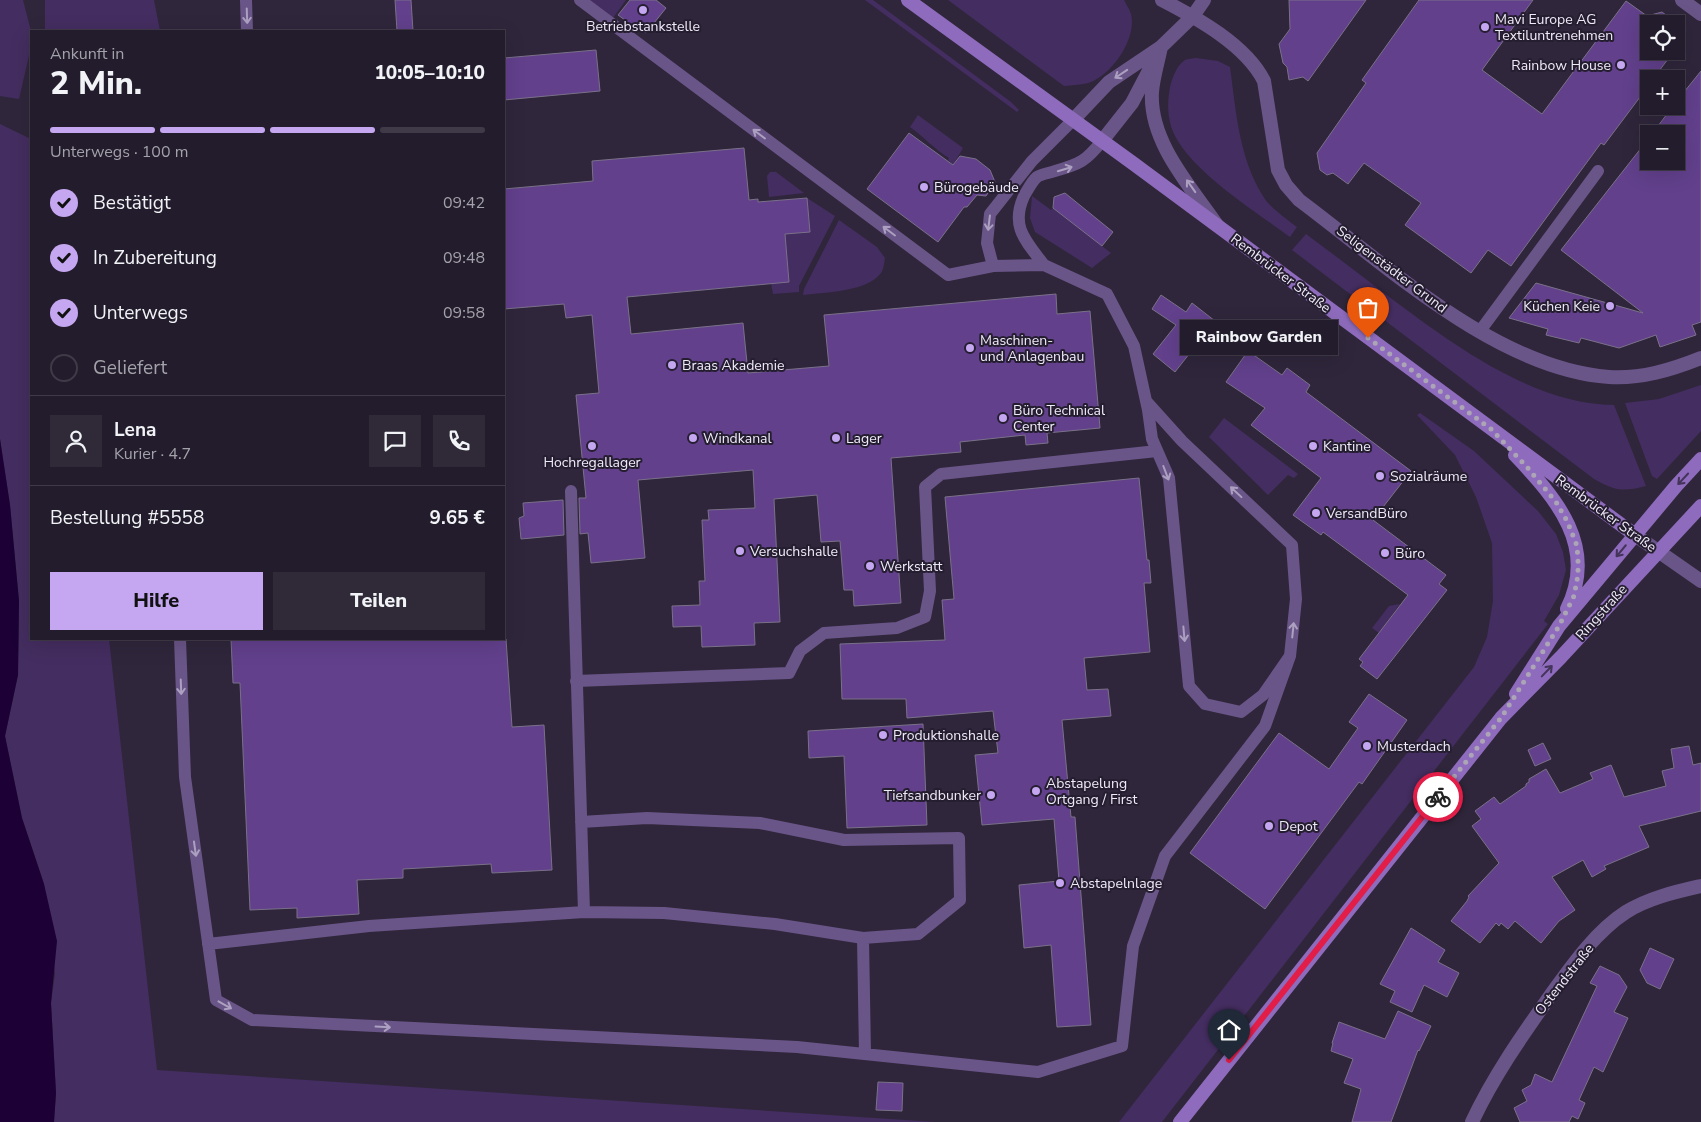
<!DOCTYPE html>
<html lang="de">
<head>
<meta charset="utf-8">
<style>
  body { margin:0; font-family:"Nunito Sans",sans-serif; background:#2f2938; color:#f1f3f6; height:100vh; display:flex; flex-direction:column; font-size:19px; white-space:nowrap }
  * { box-sizing:border-box; margin:0 }
  p { font-size:16px; color:#a3a1a9 }
  .icon { flex:none; width:28px; height:28px; fill:none; stroke:currentColor; stroke-width:2; stroke-linecap:round; stroke-linejoin:round }
  .map { position:relative; flex:1; overflow:hidden }
  .sheet { position:absolute; left:30px; top:30px; width:475px; height:610px; display:flex; flex-direction:column; background:#231c2c; border-radius:0px; box-shadow:0 5px 20px #0002,0 0 0 1px #403a48 }
  .sheet>* { flex:none }
  .controls { position:absolute; left:1640px; top:15px; display:grid; gap:10px }
  .controls a { display:grid; place-items:center; width:45px; height:45px; border-radius:0px; background:#231c2c; box-shadow:0 5px 20px #0002,0 0 0 1px #403a48; font-size:25px }
  .pin { position:absolute; display:grid; place-items:center; width:42px; height:42px; color:#fff; margin:-51px -21px; border-radius:50% 50% 50% 0; rotate:-45deg; box-shadow:0 0 5px #0007 }
  .pin .icon { rotate:45deg }
  .courier { position:absolute; display:grid; place-items:center; width:50px; height:50px; margin:-25px; border:4px solid #e11d48; border-radius:50%; background:#fff; color:#222; box-shadow:0 1px 6px #0007 }
  .bubble { position:absolute; height:35px; border-radius:0px; background:#231c2c; box-shadow:0 5px 20px #0002,0 0 0 1px #403a48; font-size:16px; font-weight:800; line-height:35px; text-align:center }
  .overview em { font-style:normal; font-weight:800 }
  .overview div { display:flex; flex-direction:column-reverse }
  .overview { display:flex; align-items:center; justify-content:space-between; height:85px; padding:0 20px }
  h1 { font-size:32px; font-weight:800; line-height:38px }
  .bar { display:grid; grid-template-columns:repeat(4,1fr); gap:8px 5px; align-content:center; height:60px; padding:0 20px }
  .bar i { height:6px; border-radius:4px; background:#403a48 }
  .bar .current { background:#c5a7f1 }
  .bar p { grid-column:span 4 }
  .line { display:flex; align-items:center; gap:12px; padding:0 20px; border-top:1px solid #403a48 }
  .line div { flex:1 }
  .round { display:grid; place-items:center; flex:none; width:52px; height:52px; border-radius:0px; background:#2f2938 }
  ol { padding:0 20px; list-style:none }
  li { display:flex; align-items:center; gap:15px; height:55px }
  li p { margin-inline-start:auto }
  li .icon { padding:5px; border-radius:50%; background:#c5a7f1; color:#111; stroke-width:4 }
  li:last-child { color:#a3a1a9 }
  li i { width:28px; height:28px; border:2px solid #403a48; border-radius:50% }
  .cta { display:flex; gap:10px; margin-top:auto; padding:10px 20px }
  .cta a { flex:1; height:58px; border-radius:0px; background:#c5a7f1; color:#111; font-size:20px; font-weight:800; line-height:58px; text-align:center }
  .cta a+a { background:#2f2938; color:#f1f3f6 }
  .map>svg:first-child { display:block }
</style>
</head>
<body>
<div class="map">
<svg width="1701" height="1122" viewBox="0 0 1701 1122">
  <rect width="100%" height="100%" fill="#2f263b"/>
  <!-- green -->
  <path fill="#442d60" d="M0,0h23l8,31v16l-12,52 -19,-3z
    M45,0h109l6,31h-115z
    M588,0h38l-13,18z
    M865,0h8l138,102 8,8 -2,2z
    M948,0h176c2,4 6,10 7,14 6,24 -18,59 -40,68 -7,3 -19,3 -27,4z
    M1196,58l22,3 12,6c6,44 9,91 33,129 6,11 25,24 34,31l-7,10c-34,-25 -96,-64 -115,-101 -8,-16 -8,-33 -5,-49 2,-9 7,-22 15,-27 3,-1 8,-2 11,-2z
    M918,115l45,33 -10,17 -5,-5 1,-2c-15,-9 -25,-21 -39,-31z
    M0,124l31,15v500h78l48,431 778,52h-881l2,-29 -5,-90 4,-29 -11,-90 -22,-66 -17,-82 13,-61 1,-74 -9,-96 -10,-66z
    M770,172h6l28,21 -35,4 -2,-21z
    M1032,196l19,14 2,-2 58,45 -19,15 -57,-36 -5,-14z
    M807,198l28,18 -36,70v6l-26,2 -2,-11 18,-1 -4,-48 25,-3z
    M839,220l38,27 8,11c-1,4 -1,11 -4,15 -14,19 -55,19 -78,22l1,-6z
    M1306,234c27,20 55,41 82,62 63,47 144,108 226,109l32,81c-23,6 -31,5 -52,-7l-302,-229z
    M1701,385v46l-44,48 -5,-3 -27,-73 34,-4z
    M1420,413l54,38 64,60 18,23 7,18 3,18 -7,25 -15,26 4,3 -386,498h-43l355,-455 13,-30 6,-36 -1,-58 -16,-46 -21,-42 -38,-40z
    M1224,418l74,56 -4,4 -6,-3 -20,20 -59,-58z
    M1400,604l-21,29 -7,-5 17,-22z"/>
  <!-- water -->
  <path fill="#1c0036" d="M0,439l10,66 9,96 -1,74 -13,61 17,82 22,66 13,57 -6,62 5,90 -2,29h-54z"/>
  <!-- building -->
  <path fill="#62408c" stroke="#7a7189" d="M395,0h16l2,31h-16z
    M630,0h26l10,8 -20,25 -11,-9 -2,2 -15,-11z
    M1289,0h77l-58,81 -5,-4 -14,3 -2,-13 -4,-4 -4,-19 11,-15z
    M1419,0h114l-51,70 60,44 84,-113 21,15 15,-4 9,7v5h-22v27h25l-21,28h-4v6l-45,60 -3,-2 -90,123 -23,-16 -17,23 -66,-48 16,-22 -57,-40 -16,21 -15,-11 -6,2 -7,-5 -3,-17 49,-70 -4,-3z
    M596,50l4,41 -96,9v-42z
    M1701,71v251l-9,3 4,10 -36,12 -4,-12 -37,13 -38,-10 -2,5 -33,-8 2,-6 -39,-11 27,-35 107,30 -82,-63 88,-112v23h27v-27h-24l21,-28h3v-4z
    M909,133l44,32 7,-9 16,3 14,11 5,12 -9,14 -9,-1 -10,12h-3l-26,35 -71,-53z
    M744,148l5,52 9,-1v3l49,-4 3,34 -25,2 4,48 -162,15 4,37 112,-11 5,50 81,-7 -5,-51 232,-21 1,20 33,-3 10,117 -53,5 1,10 -22,2 -1,-10 -65,7 1,10 -70,6 10,145 -47,3 -1,-16h-9l-4,-49 -19,1 -4,-47 -43,4 6,123 -26,1 1,22 -53,2 -1,-21 -28,1 -1,-21 28,-1 -1,-24h6l-3,-61h7l-1,-10 47,-2 -2,-38 -115,10 7,78 -54,5 -3,-30 -8,1 -1,-36h7l-10,-103 23,-2 -7,-78 -26,3 -2,-14 -60,5v-120l89,-8 -1,-20z
    M1065,193l48,39 -11,14 -49,-38 1,-11z
    M1161,295l25,17 6,-9 23,18 -40,51 -22,-18 23,-29 -24,-16z
    M1248,351l34,24 5,-7 23,17 -4,7 105,79 -38,49 73,55 -7,9 8,6 -70,89 -17,-13 3,-4 -4,-3 49,-64 -85,-63 -2,3 -28,-20 28,-37 -70,-53 14,-17 -39,-26z
    M1139,478l8,82h2l2,23h-7l6,69 -66,6 3,32 21,-1 3,27 -49,4 9,97h4l16,208 -34,2 -6,-82 -27,3 -5,-63 40,-4 -5,-62 -72,6 -7,-70 23,-2 -5,-42 -86,7 -1,-19h-64l-2,-55 105,-4 -3,-40 12,-1 -9,-102z
    M563,500l1,35 -43,4 -2,-21 5,-2 -1,-13z
    M231,639h275l6,88 32,-2 8,145 -60,3 -1,-9 -88,5v9l-46,2 2,34 -62,4v-10l-47,2 -10,-227h-7z
    M1369,694l38,26 -45,64 -3,-2 -94,127 -75,-56 89,-120 50,36 29,-41 -9,-6z
    M923,724l4,101 -80,3 -3,-72 -35,2 -1,-27z
    M1543,743l8,16 -16,7 -7,-16z
    M1689,746l4,19 8,-2v48l-62,15 10,21 -45,19 2,3 -14,8 -9,-17 -31,17 23,33 -16,11 -18,22 -26,-22 -7,8 -7,-6 -2,3 -3,-3 -16,20 -29,-22 16,-20 2,-4 -1,-1 31,-33 -27,-37 9,-7 -6,-8 19,-14 6,7 26,-18v-2l3,-2v-3l17,-10 14,24 33,-14 -3,-6 21,-8 13,32 42,-11 -4,-15 12,-3 -3,-19z
    M1411,928l34,22 -7,12 21,11 -12,24 -23,-12 -12,27 -22,-10 5,-11 -15,-7z
    M1650,948l24,11 -14,30 -13,-6 -7,-13z
    M1600,966l19,9 8,12 -13,25 14,6 -25,54 -9,-5 -15,33 6,3 -7,16 -6,-3 -3,6h-49l-6,-14 13,-7 -5,-11 9,-5 4,-11 17,8 45,-96 -7,-3z
    M1398,1011l33,15 -12,25 -1,-1 -27,72h-39l9,-33 -17,-6 9,-24 -22,-8 2,-8h-1l7,-21 46,17z
    M878,1082l25,1 -1,28 -26,-1z"/>
  <g fill="none" stroke-linecap="round" stroke-linejoin="round">
    <!-- service -->
    <path stroke="#6a5588" stroke-width="12" d="M246,0l1,31
      M580,0l368,275 45,-9 -6,-23 3,-29 42,-53 41,-41
      M1044,265c-18,-24 -34,-38 -20,-69 3,-5 8,-15 13,-19 4,-3 13,-4 18,-6 25,-7 31,-10 47,-30
      M993,266l51,-1 63,29 27,52 14,64 4,29 17,39 20,208 16,18 36,8 22,-17 27,-39 6,-57 -4,-54 -110,-104 -36,-40
      M1480,331l118,-160
      M180,639l5,138 31,223 36,20 545,27 241,25 84,-26 11,-100 32,-90 100,-130 25,-70
      M576,681l213,-8 11,-22 24,-18 73,-5 28,-11 5,-26 -5,-104 16,-13 216,-23
      M581,822l66,-4 113,5 84,17 115,-2 1,62 -42,34 -55,4 -88,-14 -111,-11 -80,-1
      M863,938l2,116
      M208,944l161,-18 215,-14 -13,-421"/>
    <!-- minor -->
    <path stroke="#6a5588" stroke-width="14" d="M1162,0c35,18 84,45 102,81l14,89 8,15 13,15c86,64 198,169 310,177 32,2 62,-7 92,-19
      M1682,0l19,14
      M1161,47c-3,15 -8,31 -9,45 -3,50 39,95 65,133
      M1073,120l36,-38 52,-35 32,-31 11,-16
      M1102,141l30,-38 22,-42
      M1472,1122c21,-45 49,-85 78,-126 21,-29 45,-64 76,-84 22,-14 49,-20 75,-26"/>
    <!-- tertiary -->
    <path stroke="#6a5588" stroke-width="14" d="M1635,535l66,46"/>
    <!-- secondary -->
    <path stroke="#8e6bbc" stroke-width="14" d="M908,0l226,164 501,371
      M1515,455c42,44 83,92 52,154
      M1516,694l43,-68 117,-140 25,-27
      M1180,1122l321,-404 60,-61 140,-151"/>
  </g>
  <!-- one-way arrows -->
  <defs><path id="oneway-shaft" d="M-6 0H5M1.5-3L5.5 0L1.5 3" fill="none" stroke-width="1.6" stroke-linecap="round" stroke-linejoin="round" transform="scale(1.25)"/></defs>
  <g stroke="#aca0c0">
    <use href="#oneway-shaft" transform="translate(247 16) rotate(88)"/>
    <use href="#oneway-shaft" transform="translate(1121 74) rotate(146)"/>
    <use href="#oneway-shaft" transform="translate(759 134) rotate(-143)"/>
    <use href="#oneway-shaft" transform="translate(1065 169) rotate(-17)"/>
    <use href="#oneway-shaft" transform="translate(1191 186) rotate(-125)"/>
    <use href="#oneway-shaft" transform="translate(989 223) rotate(97)"/>
    <use href="#oneway-shaft" transform="translate(889 231) rotate(-143)"/>
    <use href="#oneway-shaft" transform="translate(1166 473) rotate(69)"/>
    <use href="#oneway-shaft" transform="translate(1236 492) rotate(-137)"/>
    <use href="#oneway-shaft" transform="translate(1293 630) rotate(-84)"/>
    <use href="#oneway-shaft" transform="translate(1184 634) rotate(85)"/>
    <use href="#oneway-shaft" transform="translate(181 687) rotate(88)"/>
    <use href="#oneway-shaft" transform="translate(195 849) rotate(82)"/>
    <use href="#oneway-shaft" transform="translate(225 1005) rotate(29)"/>
    <use href="#oneway-shaft" transform="translate(383 1027) rotate(3)"/>
  </g>
  <g stroke="#44345a">
    <use href="#oneway-shaft" transform="translate(1683 479) rotate(133)"/>
    <use href="#oneway-shaft" transform="translate(1621 551) rotate(130)"/>
    <use href="#oneway-shaft" transform="translate(1547 671) rotate(-46)"/>
  </g>
  <g fill="none" stroke-linecap="round" stroke-linejoin="round">
    <!-- done -->
    <path stroke="#aca5b6" stroke-width="5" stroke-dasharray="0 9" d="M1368,338l123,91 36,38 29,35 11,19 9,22 2,13v19l-4,21 -15,30 -58,92 -63,79"/>
    <!-- route -->
    <path stroke="#e11d48" stroke-width="6" d="M1229,1060l209,-263"/>
  </g>
  <!-- markers -->
  <g fill="#c5a7f1" stroke="#251d30" stroke-width="2">
    <circle cx="643" cy="10" r="5"/>
    <circle cx="1485" cy="27" r="5"/>
    <circle cx="1621" cy="65" r="5"/>
    <circle cx="924" cy="187" r="5"/>
    <circle cx="1610" cy="306" r="5"/>
    <circle cx="970" cy="348" r="5"/>
    <circle cx="672" cy="365" r="5"/>
    <circle cx="1003" cy="418" r="5"/>
    <circle cx="693" cy="438" r="5"/>
    <circle cx="836" cy="438" r="5"/>
    <circle cx="592" cy="446" r="5"/>
    <circle cx="1313" cy="446" r="5"/>
    <circle cx="1380" cy="476" r="5"/>
    <circle cx="1316" cy="513" r="5"/>
    <circle cx="740" cy="551" r="5"/>
    <circle cx="1385" cy="553" r="5"/>
    <circle cx="870" cy="566" r="5"/>
    <circle cx="883" cy="735" r="5"/>
    <circle cx="1367" cy="746" r="5"/>
    <circle cx="1036" cy="791" r="5"/>
    <circle cx="991" cy="795" r="5"/>
    <circle cx="1269" cy="826" r="5"/>
    <circle cx="1060" cy="883" r="5"/>
  </g>
  <g text-anchor="middle" stroke-width="4" stroke-linejoin="round" paint-order="stroke">
    <!-- poi labels -->
    <g font-size="14" fill="#efeaf8" stroke="#251d30" text-anchor="start">
      <text x="1495" y="24">Mavi Europe AG<tspan x="1495" dy="16">Textiluntrenehmen</tspan></text>
      <text x="643" y="31" text-anchor="middle">Betriebstankstelle</text>
      <text x="1611" y="70" text-anchor="end">Rainbow House</text>
      <text x="934" y="192">Bürogebäude</text>
      <text x="1600" y="311" text-anchor="end">Küchen Keie</text>
      <text x="980" y="345">Maschinen-<tspan x="980" dy="16">und Anlagenbau</tspan></text>
      <text x="682" y="370">Braas Akademie</text>
      <text x="1013" y="415">Büro Technical<tspan x="1013" dy="16">Center</tspan></text>
      <text x="703" y="443">Windkanal</text>
      <text x="846" y="443">Lager</text>
      <text x="1323" y="451">Kantine</text>
      <text x="592" y="467" text-anchor="middle">Hochregallager</text>
      <text x="1390" y="481">Sozialräume</text>
      <text x="1326" y="518">VersandBüro</text>
      <text x="750" y="556">Versuchshalle</text>
      <text x="1395" y="558">Büro</text>
      <text x="880" y="571">Werkstatt</text>
      <text x="893" y="740">Produktionshalle</text>
      <text x="1377" y="751">Musterdach</text>
      <text x="1046" y="788">Abstapelung<tspan x="1046" dy="16">Ortgang / First</tspan></text>
      <text x="981" y="800" text-anchor="end">Tiefsandbunker</text>
      <text x="1279" y="831">Depot</text>
      <text x="1070" y="888">Abstapelnlage</text>
    </g>
    <!-- street labels -->
    <g font-size="14" fill="#efeaf8" stroke="#251d30">
      <text transform="translate(1392 269) rotate(37)" y="5">Seligenstädter Grund</text>
      <text transform="translate(1281 273) rotate(37)" y="5">Rembrücker Straße</text>
      <text transform="translate(1606 513) rotate(36)" y="5">Rembrücker Straße</text>
      <text transform="translate(1601 612) rotate(-48)" y="5">Ringstraße</text>
      <text transform="translate(1564 979) rotate(-52)" y="5">Ostendstraße</text>
    </g>
  </g>
</svg>
<div class="controls">
<a><svg class="icon" aria-label="locate" viewBox="0 0 24 24"><circle cx="12" cy="12" r="6"/><path d="M12 2v4M12 18v4M2 12h4M18 12h4"/></svg></a>
<a>+</a>
<a>−</a>
</div>
<div class="pin" style="left:1368px;top:338px;background:#ea580c"><svg class="icon" aria-label="bag" viewBox="0 0 24 24"><path d="M5 8h14l-1 12H6zM9 8a3 3 0 0 1 6 0"/></svg></div>
<div class="pin" style="left:1229px;top:1060px;background:#1f2937"><svg class="icon" aria-label="home" viewBox="0 0 24 24"><path d="M3 11l9-7 9 7M6 9v11h12V9"/></svg></div>
<div class="courier" style="left:1438px;top:797px"><svg class="icon" aria-label="bike" viewBox="0 0 24 24"><circle cx="6" cy="16" r="4"/><circle cx="18" cy="16" r="4"/><path d="M6 16l4-8h5l3 8M10 8l3 8H6M13 5h3"/></svg></div>
<div class="bubble" style="left:1180px;top:320px;width:158px">Rainbow Garden</div>
<section class="sheet">
<div class="overview"><div><h1>2 Min.</h1><p>Ankunft in</p></div><em>10:05–10:10</em></div>
<div class="bar"><i class="current"></i><i class="current"></i><i class="current"></i><i></i><p>Unterwegs · 100 m</p></div>
<ol>
<li><svg class="icon" aria-label="check" viewBox="0 0 24 24"><path d="M5 12l5 5 9-10"/></svg>Bestätigt<p>09:42</p></li>
<li><svg class="icon" aria-label="check" viewBox="0 0 24 24"><path d="M5 12l5 5 9-10"/></svg>In Zubereitung<p>09:48</p></li>
<li><svg class="icon" aria-label="check" viewBox="0 0 24 24"><path d="M5 12l5 5 9-10"/></svg>Unterwegs<p>09:58</p></li>
<li><i></i>Geliefert</li>
</ol>
<div class="line" style="height:90px"><a class="round"><svg class="icon" aria-label="person" viewBox="0 0 24 24"><circle cx="12" cy="8" r="4"/><path d="M4 21q1-7 8-7t8 7"/></svg></a><div><b>Lena</b><p>Kurier · 4.7</p></div><a class="round"><svg class="icon" aria-label="chat" viewBox="0 0 24 24"><path d="M4 5h16v11H9l-5 4z"/></svg></a><a class="round"><svg class="icon" aria-label="phone" viewBox="0 0 24 24"><path d="M5 4h4l2 5-3 2q2 4 5 5l2-3 5 2v4C11 20 4 13 5 4z"/></svg></a></div>
<div class="line" style="height:65px"><div>Bestellung #5558</div><b>9.65 €</b></div>
<div class="cta"><a>Hilfe</a><a>Teilen</a></div>
</section>
</div>
</body>
</html>
